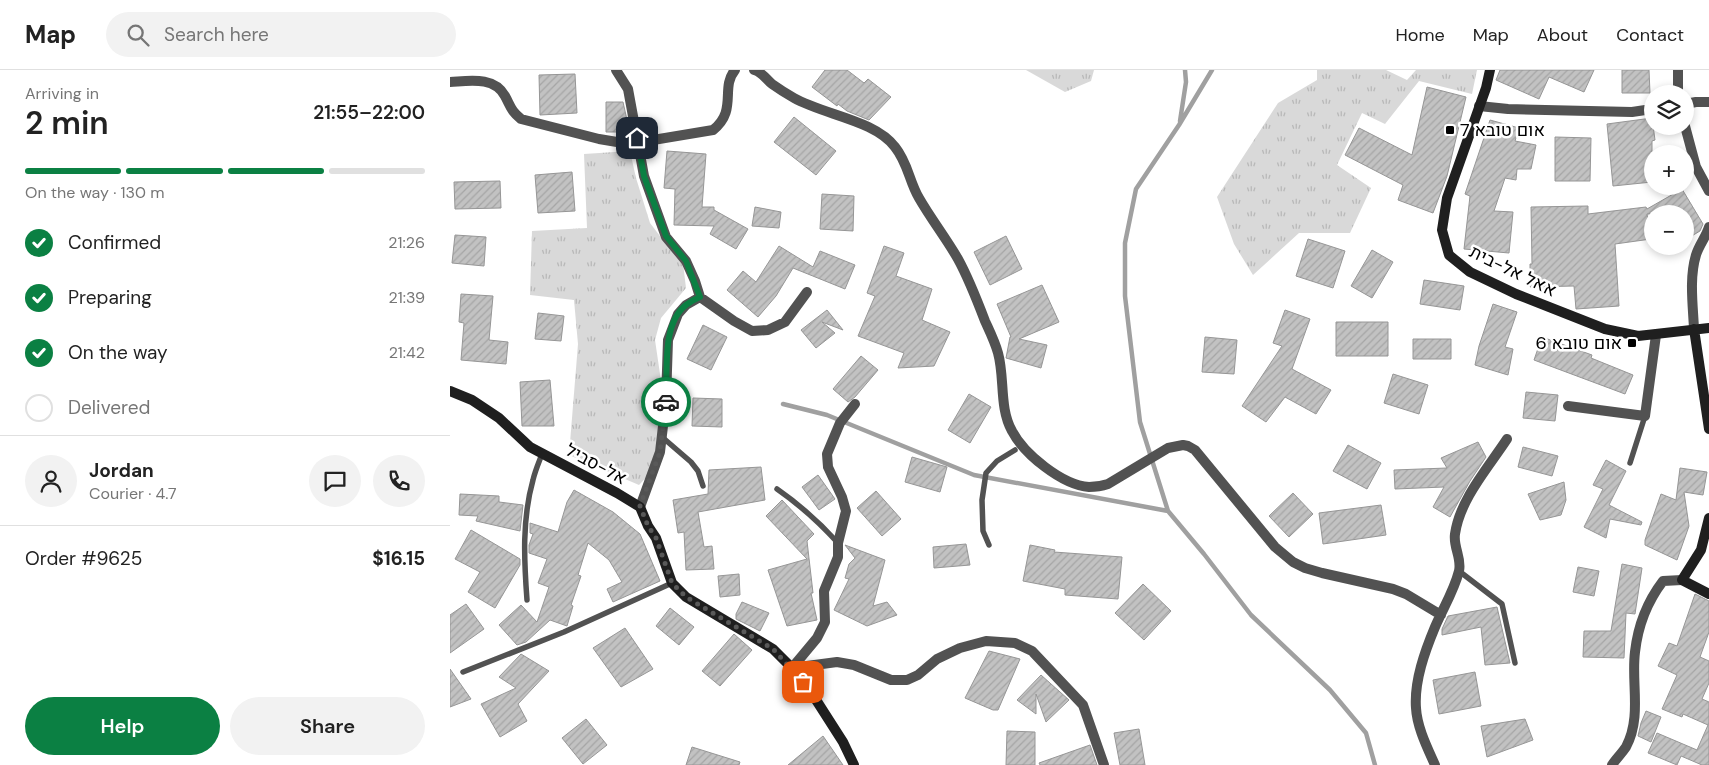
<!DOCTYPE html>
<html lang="en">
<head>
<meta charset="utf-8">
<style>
  body { margin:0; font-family:"DM Sans",Heebo,sans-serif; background:#f2f2f2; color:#222; height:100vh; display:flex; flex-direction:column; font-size:19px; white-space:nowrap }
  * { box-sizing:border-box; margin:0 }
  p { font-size:16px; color:#767676 }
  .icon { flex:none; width:28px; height:28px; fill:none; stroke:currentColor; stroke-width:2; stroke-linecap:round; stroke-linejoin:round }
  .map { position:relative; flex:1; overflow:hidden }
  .sheet { display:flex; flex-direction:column; background:#fff; width:450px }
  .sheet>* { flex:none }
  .controls { position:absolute; left:1194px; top:15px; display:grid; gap:10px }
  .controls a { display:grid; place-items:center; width:50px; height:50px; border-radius:50%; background:#fff; box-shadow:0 2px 8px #0003; font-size:25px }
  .pin { position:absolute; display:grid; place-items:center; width:42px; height:42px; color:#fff; margin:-21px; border-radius:10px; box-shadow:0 2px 8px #0006 }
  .courier { position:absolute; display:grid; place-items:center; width:50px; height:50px; margin:-25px; border:4px solid #0b8043; border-radius:50%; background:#fff; color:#222; box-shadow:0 1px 6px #0007 }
  .head em { font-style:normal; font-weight:600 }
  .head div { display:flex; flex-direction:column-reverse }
  .head { display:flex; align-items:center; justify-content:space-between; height:85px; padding:0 25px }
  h1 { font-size:32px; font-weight:600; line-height:38px }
  .bar { display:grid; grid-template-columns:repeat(4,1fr); gap:8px 5px; align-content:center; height:60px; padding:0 25px }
  .bar i { height:6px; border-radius:4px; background:#e0e0e0 }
  .bar .selected { background:#0b8043 }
  .bar p { grid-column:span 4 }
  .line { display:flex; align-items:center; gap:12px; padding:0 25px; border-top:1px solid #e0e0e0 }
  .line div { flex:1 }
  .round { display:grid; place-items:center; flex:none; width:52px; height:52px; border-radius:26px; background:#f2f2f2 }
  ol { padding:0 25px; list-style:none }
  li { display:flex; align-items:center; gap:15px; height:55px }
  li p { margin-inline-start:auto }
  li .icon { padding:5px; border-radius:50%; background:#0b8043; color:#fff; stroke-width:4 }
  li:last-child { color:#767676 }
  li i { width:28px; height:28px; border:2px solid #e0e0e0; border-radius:50% }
  .action { display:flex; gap:10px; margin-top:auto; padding:10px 25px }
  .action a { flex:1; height:58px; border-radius:30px; background:#0b8043; color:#fff; font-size:20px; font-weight:600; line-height:58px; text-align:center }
  .action a+a { background:#f2f2f2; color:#222 }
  header { display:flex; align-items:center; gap:30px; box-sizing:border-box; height:70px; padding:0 25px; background:#fff; border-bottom:1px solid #e0e0e0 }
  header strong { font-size:24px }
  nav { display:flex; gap:28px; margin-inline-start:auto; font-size:18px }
  .search { width:350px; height:45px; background:#f2f2f2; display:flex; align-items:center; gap:12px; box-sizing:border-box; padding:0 18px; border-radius:28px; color:#767676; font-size:19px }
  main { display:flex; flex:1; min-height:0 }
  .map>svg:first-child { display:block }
</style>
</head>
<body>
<header>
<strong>Map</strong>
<div class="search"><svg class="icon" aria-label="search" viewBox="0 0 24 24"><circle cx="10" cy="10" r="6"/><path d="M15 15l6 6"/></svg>Search here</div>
<nav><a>Home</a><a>Map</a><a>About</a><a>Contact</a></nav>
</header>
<main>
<section class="sheet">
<div class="head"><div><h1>2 min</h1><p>Arriving in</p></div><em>21:55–22:00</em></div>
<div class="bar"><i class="selected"></i><i class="selected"></i><i class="selected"></i><i></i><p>On the way · 130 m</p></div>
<ol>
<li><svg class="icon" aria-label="check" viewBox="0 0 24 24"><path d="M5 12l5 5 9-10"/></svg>Confirmed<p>21:26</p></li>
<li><svg class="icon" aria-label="check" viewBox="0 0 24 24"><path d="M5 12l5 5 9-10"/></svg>Preparing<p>21:39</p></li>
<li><svg class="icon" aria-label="check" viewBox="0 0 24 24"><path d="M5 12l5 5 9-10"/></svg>On the way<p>21:42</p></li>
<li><i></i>Delivered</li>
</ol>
<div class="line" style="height:90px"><a class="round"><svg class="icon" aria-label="person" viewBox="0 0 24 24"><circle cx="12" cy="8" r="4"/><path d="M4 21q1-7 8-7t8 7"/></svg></a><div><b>Jordan</b><p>Courier · 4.7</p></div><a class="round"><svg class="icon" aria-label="chat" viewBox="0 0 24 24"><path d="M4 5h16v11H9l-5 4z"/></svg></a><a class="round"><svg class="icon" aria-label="phone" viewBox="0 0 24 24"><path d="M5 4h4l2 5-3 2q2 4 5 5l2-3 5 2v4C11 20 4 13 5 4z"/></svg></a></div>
<div class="line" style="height:65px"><div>Order #9625</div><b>$16.15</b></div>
<div class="action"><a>Help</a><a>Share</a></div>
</section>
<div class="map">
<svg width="1259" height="695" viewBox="0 0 1259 695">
  <defs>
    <pattern id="grass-tufts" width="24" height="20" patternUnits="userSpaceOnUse" patternTransform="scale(1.25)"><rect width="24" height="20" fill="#d9d9d9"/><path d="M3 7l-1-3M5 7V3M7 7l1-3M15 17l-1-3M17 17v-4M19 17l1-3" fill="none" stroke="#b8b8b8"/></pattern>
    <pattern id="building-hatch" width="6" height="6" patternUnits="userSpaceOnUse" patternTransform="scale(1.25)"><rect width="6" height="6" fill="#c2c2c2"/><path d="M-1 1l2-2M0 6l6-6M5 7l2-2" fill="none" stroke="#a5a5a5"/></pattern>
  </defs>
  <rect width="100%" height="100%" fill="#fff"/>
  <!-- grass -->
  <path fill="url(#grass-tufts)" d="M576,0h68l-3,11 -26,11z
    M867,0h69l21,10 9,-10h61l-5,24 -53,-13 -34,43 -23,-11 -25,52 34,23 -21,45h-51l-46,42 -19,-31 -17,-47 61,-94 39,-23z
    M180,81l6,27 14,45 13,17 20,23 3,25 -25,30 -6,22 5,34 4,52 -3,36 -22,23 -70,-30 9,-111 -4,-44 -44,-5 2,-64 55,-3 -3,-74z"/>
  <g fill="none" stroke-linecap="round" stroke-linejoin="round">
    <!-- stream -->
    <path stroke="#a0a0a0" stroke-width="4.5" d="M762,0l-33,55 -43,64 -11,54v53l15,126 28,89 36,43 47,61 79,75 36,43 9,32
      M730,51l6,-39 -1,-12
      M333,334l44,11 147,60 194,36"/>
  </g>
  <!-- building -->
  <path fill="url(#building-hatch)" stroke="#969696" d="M375,0h22l17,13 4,-4 23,18 -22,23 -22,-9 -9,-7 -1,2 -25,-19z
    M1050,0h94l-10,22 -35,-15 -10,22 -43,-19z
    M1172,0h27l1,23h-28z
    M125,4l2,39 -37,2 -1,-40z
    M977,17l39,10 -19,79 -14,37 -35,-13 5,-15 -58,-30 14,-27 53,27z
    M156,32h17l4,18v12h-21z
    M344,47l42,34 -20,24 -42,-33z
    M1202,48l3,22 -3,1v41l-39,4 -6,-62z
    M1040,50l29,8 -4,13 21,4 -5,24h-14l-1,11 -11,-2 -11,33 19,1 -4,41 -45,-4 6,-53 -5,-2z
    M1105,67l36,1 -1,43h-35z
    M217,81l39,3 -4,53h12v3l34,19 -12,20 -26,-15 4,-8 -40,-1 1,-36 -11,-1z
    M122,102l3,39 -37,2 -3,-38z
    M50,111l1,27 -46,1 -1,-27z
    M1232,119l21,35 -3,7 -15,9v-26h-38l4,25 -36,5 4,62 -43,3 -2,-23 -44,1v-23h2l-1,-57 57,-1v8l58,-7 1,2z
    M372,124l32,2 -1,35 -33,-2z
    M305,137l26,5 -2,16 -27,-2z
    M5,165l31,2 -2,29 -32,-3z
    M556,166l16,33 -32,16 -16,-33z
    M858,169l37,12 -12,37 -37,-12z
    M329,176l34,21 7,-16 35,14 -10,24 -52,-21 -17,28 -18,21 -31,-27 16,-19 13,11z
    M434,176l20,7 -8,23 36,13 -10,31 28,12 -16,34 -36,2 6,-15 -46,-17 17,-40 -8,-3z
    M922,180l21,12 -21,36 -21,-12z
    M974,210l40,6 -4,24 -40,-6z
    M592,215l17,37 -40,17 28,6 -6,23 -35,-10 4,-21h1l-14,-33z
    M11,224l32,2 -4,44 19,2 -2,22 -45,-4 3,-37 -5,-1z
    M1043,234l24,8 -12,35 8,2 -5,26 -33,-10 4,-19z
    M377,240l16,20 -21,-8 13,11 -19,15 -15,-18z
    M835,240l25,9 -18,50 39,21 -15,24 -31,-17 -19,25 -24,-16 40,-60 -9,-3z
    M88,243l26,3 -3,25 -26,-2z
    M886,252h52v34h-52z
    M253,255l24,12 -16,33 -24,-11z
    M755,267l32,3 -3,34 -32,-2z
    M1092,267l50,18 -1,3 42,17 -8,19 -91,-34z
    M963,269h38v20h-38z
    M411,286l17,14 -23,27 -7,5 -15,-13z
    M943,304l35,11 -9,29 -35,-11z
    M100,310l4,46h-32l-2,-44z
    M1076,322l32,3 -3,26 -32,-3z
    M519,324l22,13 -21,36 -22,-13z
    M243,328l29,1v28l-30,-1z
    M1028,372l8,15 -16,24 -20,36 -17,-10 11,-20 -49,2 -1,-19 53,-2 -6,-10z
    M898,375l33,18 -14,26 -34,-18z
    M1073,377l35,9 -6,20 -34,-9z
    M462,387l35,10 -7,25 -35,-10z
    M1156,390l20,11 -17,34 33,17 -1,3 -31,-6 -4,19 -22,-11 19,-38 -10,-4z
    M311,397l4,33 -67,12 6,35 8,-1 2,23 -28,1 -2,-38 -6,1 -5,-33 35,-6 1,-24z
    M1230,398l27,4 -4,23 -19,-3 5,34 -12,34 -32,-15v-5l16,-46 15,6z
    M368,405l17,24 -16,11 -17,-23z
    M1114,412l2,18 -5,15 -21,5 -12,-26z
    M124,420l39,22 27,22 20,47 -47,21 -6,-13 15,-7 -13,-22 -21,-17 -10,32 3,1 -10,29 2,1 -6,20 -17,-6 -24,22 -9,3 -18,-20 22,-20 16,17 12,-35 -11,-4 9,-24 -18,-6v-8l4,-11 -3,-1v-10l28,9 9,-30z
    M426,421l25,28 -19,17 -25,-28z
    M843,423l20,21 -24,23 -20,-21z
    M10,424l39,2v6l24,3 -3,26 -44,-10 2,-5 -19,-1z
    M332,430l32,34 -7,7 6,52h-2l6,27 -30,6 -19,-56 39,-11 -41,-43z
    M931,435l5,30 -63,9 -4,-31z
    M21,460l49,29v6l-25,43 -27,-16 12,-20 -25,-13z
    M516,474l4,21 -36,3 -1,-21z
    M395,475l40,15 -12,46 14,-4 10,13 -30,11 -33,-16 15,-31 -4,-1 4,-14 6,-6z
    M580,475l25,5 -1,2 68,5 -4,42 -53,-4v-6l-42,-8z
    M1172,494l20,4 -7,46 -9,-1 -2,45 -41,-1 1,-26h27z
    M1128,497l21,4 -5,25 -21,-4z
    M289,504l1,21 -20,2 -2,-21z
    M693,514l28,27 -27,29 -29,-27z
    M1245,524l14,7v31l-9,25 9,4v22l-7,16 7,3v63h-7l-21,-9 -4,9 -29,-12 9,-20 40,17 11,-25 -25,-11 -1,3 -20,-8 15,-34 -19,-9 11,-23 8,3z
    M292,532l27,11 -9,18 -24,-12v-5z
    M16,534l18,25 -34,24v-38z
    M1047,537l13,56 -25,2 -4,-38 -39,8v-6l6,-13z
    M220,538l24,19 -15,18 -23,-19z
    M175,558l28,41 -32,18 -28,-39z
    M284,564l18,16 -32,36 -18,-15z
    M539,581l31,8 -22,51h-5l-28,-12z
    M71,584l28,17 -31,33 9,17 -27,16 -19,-33 35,-16 -17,-11z
    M0,599l21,30 -21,8z
    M1025,602l6,34 -42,8 -6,-34z
    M591,605l28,25 -23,22 -10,-28v20l-19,-14z
    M1196,641l15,6 -10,25 -13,-6 3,-13z
    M136,649l21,26 -24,19 -21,-26z
    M1075,649l8,21 -46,17 -6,-31z
    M689,659l6,36h-25l-6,-32z
    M557,661l28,1v33h-29z
    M373,666l20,29h-55z
    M640,675l7,20h-57l-1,-2z
    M242,677l48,15 -1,3h-53z"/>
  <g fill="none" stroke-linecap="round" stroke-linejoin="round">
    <!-- lane -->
    <path stroke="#525252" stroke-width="5.5" d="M212,367l29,25 7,9 5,15
      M1180,393l15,-47
      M327,419c23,16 42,33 61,54
      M539,475l-6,-14 -1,-31 4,-27 11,-12 18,-11
      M1009,501l43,33 13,59
      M77,530c-3,-40 -5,-81 6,-120 2,-9 6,-18 9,-26
      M13,602l101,-40 108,-49"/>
    <!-- street -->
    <path stroke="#525252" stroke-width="10" d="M166,0l12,19 16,87 22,61 20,24 9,20 5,16 -14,8 -8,9 -10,26 -2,60 -6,52 -20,55
      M304,0c8,2 12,9 18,14 7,5 15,10 22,14 30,17 81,22 101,49 13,16 14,34 24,51 12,21 27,40 39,61 11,20 19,41 27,62 5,11 10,21 13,32 7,25 1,55 14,78 12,23 50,54 77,56 6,0 13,-1 19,-3l60,-36 15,-3 5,1 7,4 80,97 18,15 12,6 17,5 71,16 13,5 35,21
      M1228,0v24
      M0,12c19,-1 44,-6 55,14 6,11 6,15 16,23l78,20 30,5 84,-14c25,-20 7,-42 22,-60
      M1235,34l11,-2h13
      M1029,36l29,3 124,3 20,-3
      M1235,56l11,41 13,24
      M250,227l34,24 18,10 16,-1 17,-8 22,-30
      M1244,259c-1,-23 -5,-51 2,-74 3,-10 10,-18 13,-28
      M1118,336l77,10 11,-81
      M342,598l45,-6 17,3 37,15h16l11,-5 19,-16 23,-11 26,-7 29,2 17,8 51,54 21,60
      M342,598l25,-30 8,-16 -1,-31 14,-34v-14l8,-32 -4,-14 -14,-30 -1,-13 13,-31 15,-19
      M985,695c-8,-18 -18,-38 -19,-57 -2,-27 9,-57 19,-81 8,-19 19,-36 24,-56 3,-13 -6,-24 -4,-37 5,-35 33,-66 52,-95
      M1162,695c4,-6 10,-12 14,-18 16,-30 5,-64 9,-95 3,-27 12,-50 28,-71l19,-1"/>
    <!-- secondary -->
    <path stroke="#1f1f1f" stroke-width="10" d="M1040,0l-4,18 -39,110 -5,32 7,25 21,17 46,22 89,35 33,7 71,-8
      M1244,259l15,100
      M0,321l22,9 27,18 31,29 87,46 23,14 8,19 8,12 16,45 14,14 87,52 19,19 19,24 32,50 11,23
      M1259,448l-8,32 -19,30 27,14"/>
  </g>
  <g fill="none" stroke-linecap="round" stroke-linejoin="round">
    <!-- done -->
    <path stroke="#595959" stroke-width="5" stroke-dasharray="0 9" d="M216,332l-6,50 -20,54 8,20 8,12 16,45 14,14 87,52 30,33"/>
    <!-- route -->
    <path stroke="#0b8043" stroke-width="6" d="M187,68l7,38 22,60 20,25 14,36c-5,2 -10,5 -14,8 -25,19 -18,68 -20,97"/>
  </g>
  <!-- markers -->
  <g fill="#000" stroke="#fff" stroke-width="2">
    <rect x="995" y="55" width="10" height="10" rx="2.5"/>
    <rect x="1177" y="268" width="10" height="10" rx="2.5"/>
  </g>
  <g text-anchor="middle" stroke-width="5" stroke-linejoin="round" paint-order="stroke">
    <!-- poi labels -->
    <g font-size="18" fill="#000" stroke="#fff" text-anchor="start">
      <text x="1010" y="66">אום טובא 7</text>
      <text x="1172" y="279" text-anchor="end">אום טובא 6</text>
    </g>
    <!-- street labels -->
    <g font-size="18" fill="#000" stroke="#fff">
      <text transform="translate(1063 201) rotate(26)" y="6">אאל אל-בית</text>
      <text transform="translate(146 394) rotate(28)" y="6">אל-סביל</text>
    </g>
  </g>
</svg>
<div class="controls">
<a><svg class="icon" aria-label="layers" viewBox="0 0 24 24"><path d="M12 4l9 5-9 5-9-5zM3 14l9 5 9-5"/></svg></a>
<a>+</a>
<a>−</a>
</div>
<div class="pin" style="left:353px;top:612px;background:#ea580c"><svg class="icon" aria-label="bag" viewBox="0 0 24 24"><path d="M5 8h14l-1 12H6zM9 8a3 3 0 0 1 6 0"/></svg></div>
<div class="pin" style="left:187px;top:68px;background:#1f2937"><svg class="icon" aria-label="home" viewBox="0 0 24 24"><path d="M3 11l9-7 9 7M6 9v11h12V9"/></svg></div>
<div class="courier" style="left:216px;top:332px"><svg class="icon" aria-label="car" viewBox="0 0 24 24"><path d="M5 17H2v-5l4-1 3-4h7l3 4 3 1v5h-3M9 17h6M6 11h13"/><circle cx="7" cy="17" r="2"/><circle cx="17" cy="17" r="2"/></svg></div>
</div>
</main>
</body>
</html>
